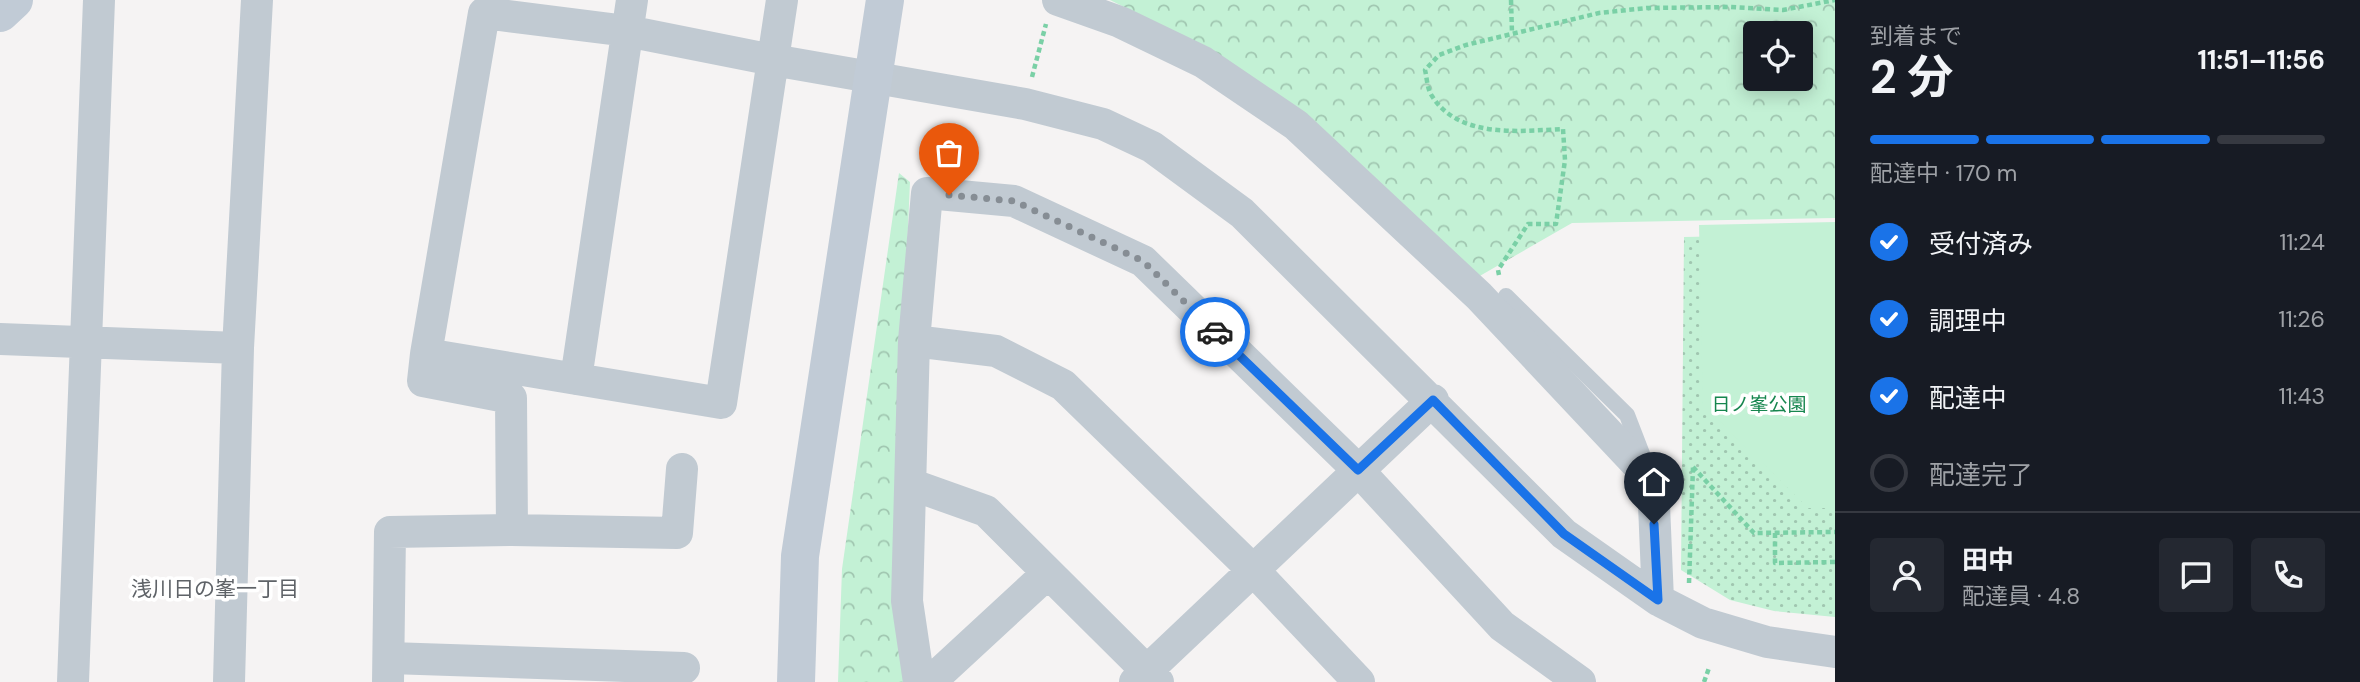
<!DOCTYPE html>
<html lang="ja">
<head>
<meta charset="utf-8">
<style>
  body { margin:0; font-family:"DM Sans","Noto Sans JP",sans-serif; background:#242831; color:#f1f3f6; height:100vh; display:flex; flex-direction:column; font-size:26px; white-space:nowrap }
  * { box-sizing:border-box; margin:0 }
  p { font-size:23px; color:#9ea1a6 }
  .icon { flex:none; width:38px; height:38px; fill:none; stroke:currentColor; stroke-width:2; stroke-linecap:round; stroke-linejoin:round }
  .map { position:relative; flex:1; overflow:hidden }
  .panel { display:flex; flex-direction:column; background:#171b24; width:525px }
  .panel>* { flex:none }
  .controls { position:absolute; left:1743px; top:21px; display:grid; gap:14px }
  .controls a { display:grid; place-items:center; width:70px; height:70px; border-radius:7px; background:#171b24; box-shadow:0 4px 18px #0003; font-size:35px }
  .pin { position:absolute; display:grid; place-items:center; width:60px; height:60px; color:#fff; margin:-72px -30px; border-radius:50% 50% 50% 0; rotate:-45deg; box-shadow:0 0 7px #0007 }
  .pin .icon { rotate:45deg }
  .courier { position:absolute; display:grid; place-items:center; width:70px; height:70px; margin:-35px; border:5px solid #1a73e8; border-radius:50%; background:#fff; color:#222; box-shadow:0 2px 9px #0007 }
  .head em { font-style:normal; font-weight:700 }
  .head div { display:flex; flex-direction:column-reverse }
  .head { display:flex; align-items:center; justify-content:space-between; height:119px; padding:0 35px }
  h1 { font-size:46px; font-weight:700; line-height:52px }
  .bar { display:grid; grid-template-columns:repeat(4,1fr); gap:10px 7px; align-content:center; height:84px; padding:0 35px }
  .bar i { height:9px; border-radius:5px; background:#363941 }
  .bar .selected { background:#1a73e8 }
  .bar p { grid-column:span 4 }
  .line { display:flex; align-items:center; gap:18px; padding:0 35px; border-top:2px solid #363941 }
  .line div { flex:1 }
  .round { display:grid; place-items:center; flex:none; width:74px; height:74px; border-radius:7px; background:#242831 }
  ol { padding:0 35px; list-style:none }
  li { display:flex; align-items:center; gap:21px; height:77px }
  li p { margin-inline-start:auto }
  li .icon { padding:7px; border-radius:50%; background:#1a73e8; color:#fff; stroke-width:4 }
  li:last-child { color:#9ea1a6 }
  li i { width:38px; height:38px; border:4px solid #363941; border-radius:50% }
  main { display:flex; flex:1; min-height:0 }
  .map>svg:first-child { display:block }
</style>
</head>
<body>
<main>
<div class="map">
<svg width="1835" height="682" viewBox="0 0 1835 682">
  <defs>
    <pattern id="grass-dots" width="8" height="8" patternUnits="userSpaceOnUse" patternTransform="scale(1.75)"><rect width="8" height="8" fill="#c3f1d5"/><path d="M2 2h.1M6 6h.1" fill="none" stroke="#a0c6b0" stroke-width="1.8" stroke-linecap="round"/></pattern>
    <pattern id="forest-crowns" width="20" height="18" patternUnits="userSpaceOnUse" patternTransform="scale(1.75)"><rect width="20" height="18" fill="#c3f1d5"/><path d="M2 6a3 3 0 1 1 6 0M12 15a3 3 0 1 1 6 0" fill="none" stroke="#a0c6b0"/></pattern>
  </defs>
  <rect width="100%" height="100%" fill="#f5f3f3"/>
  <!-- grass -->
  <path fill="url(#grass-dots)" d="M1835,234v383l-61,-6 -44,-11 -49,-30 3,-333z"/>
  <!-- forest -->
  <path fill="url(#forest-crowns)" fill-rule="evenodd" d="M1110,0h725v218l-263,5 -94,54 -316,-251zM1755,33h46v46h-46z
    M899,173l11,9 -18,410 12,90h-66l4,-113z"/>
  <!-- garden -->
  <path fill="#c3f1d5" d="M1835,222v286h-27l-105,-103 -4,-180z"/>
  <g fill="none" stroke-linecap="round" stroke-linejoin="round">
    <!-- path -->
    <path stroke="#7ad0a6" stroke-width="4.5" stroke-dasharray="5 3.5" stroke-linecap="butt" d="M1511,0l1,33
      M1032,77l14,-53
      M1499,275l-1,-5 30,-46h28l9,-64 -2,-31c-43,2 -104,10 -131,-33 -5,-7 -5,-18 -7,-26l14,-15 27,-10 133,-32 48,-5 83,-1 53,3 52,-10
      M1693,467l61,66 81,-1
      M1775,533v30l60,-1
      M1689,583l4,-116
      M1704,682l5,-14"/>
    <!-- lane -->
    <path stroke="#c1cad2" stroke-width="16" d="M1506,296l121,119 17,44"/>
    <!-- street -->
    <path stroke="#c1cad2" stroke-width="32" d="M782,0l-61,403 -295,-49 58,-341 143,18 146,29 252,44 78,20 49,23 90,66 322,321 94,66 45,23 64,19 68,10
      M1058,0l62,22 83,40 93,63 183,171 174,185 5,119
      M0,339l238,9
      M914,341l82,10 67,34 192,187 104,110
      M576,379l56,-379
      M913,485l73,26 172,171
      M512,530l165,3 5,-64
      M390,658l294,10
      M73,682l26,-682
      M229,682l9,-334 19,-348
      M388,682l2,-150 122,-2 -1,-132 -88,-17 3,-27
      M919,682l-12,-81 7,-260 13,-148 87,8 129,60 215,209 144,156 78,56
      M930,682l118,-109
      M1135,682l298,-282"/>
    <!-- secondary -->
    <path stroke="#c1cbd6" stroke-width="38" d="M0,13l14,-13
      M796,682l4,-126 85,-556"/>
  </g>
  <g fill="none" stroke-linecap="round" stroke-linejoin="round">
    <!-- done -->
    <path stroke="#868d94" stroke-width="7" stroke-dasharray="0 12.6" d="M949,195l65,6 129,60 72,71"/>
    <!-- route -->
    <path stroke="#1a73e8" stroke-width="9" d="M1215,332l143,138 75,-70 131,134 94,66 -4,-76"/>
  </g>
  <g text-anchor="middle" stroke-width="7" stroke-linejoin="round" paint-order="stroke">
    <!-- park labels -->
    <g font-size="19" fill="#17864f" stroke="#fff">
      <text x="1759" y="411">日ノ峯公園</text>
    </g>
    <!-- neighbourhood labels -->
    <g font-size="21" fill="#5f6368" stroke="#fff">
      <text x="215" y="596">浅川日の峯一丁目</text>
    </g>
  </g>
</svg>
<div class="controls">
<a><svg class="icon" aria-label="locate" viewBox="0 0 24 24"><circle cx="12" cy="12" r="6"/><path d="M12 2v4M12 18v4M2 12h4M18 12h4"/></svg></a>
</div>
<div class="pin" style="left:949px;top:195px;background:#ea580c"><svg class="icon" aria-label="bag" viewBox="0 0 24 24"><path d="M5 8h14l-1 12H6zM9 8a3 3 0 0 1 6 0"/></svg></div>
<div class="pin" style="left:1654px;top:524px;background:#1f2937"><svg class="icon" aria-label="home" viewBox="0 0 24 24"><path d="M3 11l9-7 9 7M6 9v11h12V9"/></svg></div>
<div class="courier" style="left:1215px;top:332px"><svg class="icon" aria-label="car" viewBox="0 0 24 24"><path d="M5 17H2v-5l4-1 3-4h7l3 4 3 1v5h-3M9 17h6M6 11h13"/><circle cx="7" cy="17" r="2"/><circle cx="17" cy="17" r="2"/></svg></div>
</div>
<section class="panel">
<div class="head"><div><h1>2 分</h1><p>到着まで</p></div><em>11:51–11:56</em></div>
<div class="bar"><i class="selected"></i><i class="selected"></i><i class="selected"></i><i></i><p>配達中 · 170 m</p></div>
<ol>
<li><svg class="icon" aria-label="check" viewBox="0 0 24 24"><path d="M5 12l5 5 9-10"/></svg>受付済み<p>11:24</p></li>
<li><svg class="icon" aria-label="check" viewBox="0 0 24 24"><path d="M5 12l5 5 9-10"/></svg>調理中<p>11:26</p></li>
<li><svg class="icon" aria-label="check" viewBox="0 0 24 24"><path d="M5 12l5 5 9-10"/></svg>配達中<p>11:43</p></li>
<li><i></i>配達完了</li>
</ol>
<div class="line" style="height:126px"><a class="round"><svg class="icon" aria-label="person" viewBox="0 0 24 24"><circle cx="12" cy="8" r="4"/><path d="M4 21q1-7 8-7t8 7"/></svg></a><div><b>田中</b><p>配達員 · 4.8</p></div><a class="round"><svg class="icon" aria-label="chat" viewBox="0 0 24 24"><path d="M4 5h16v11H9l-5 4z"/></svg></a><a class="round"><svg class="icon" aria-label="phone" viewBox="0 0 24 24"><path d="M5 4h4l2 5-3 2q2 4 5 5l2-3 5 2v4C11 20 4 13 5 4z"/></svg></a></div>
</section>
</main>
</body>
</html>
